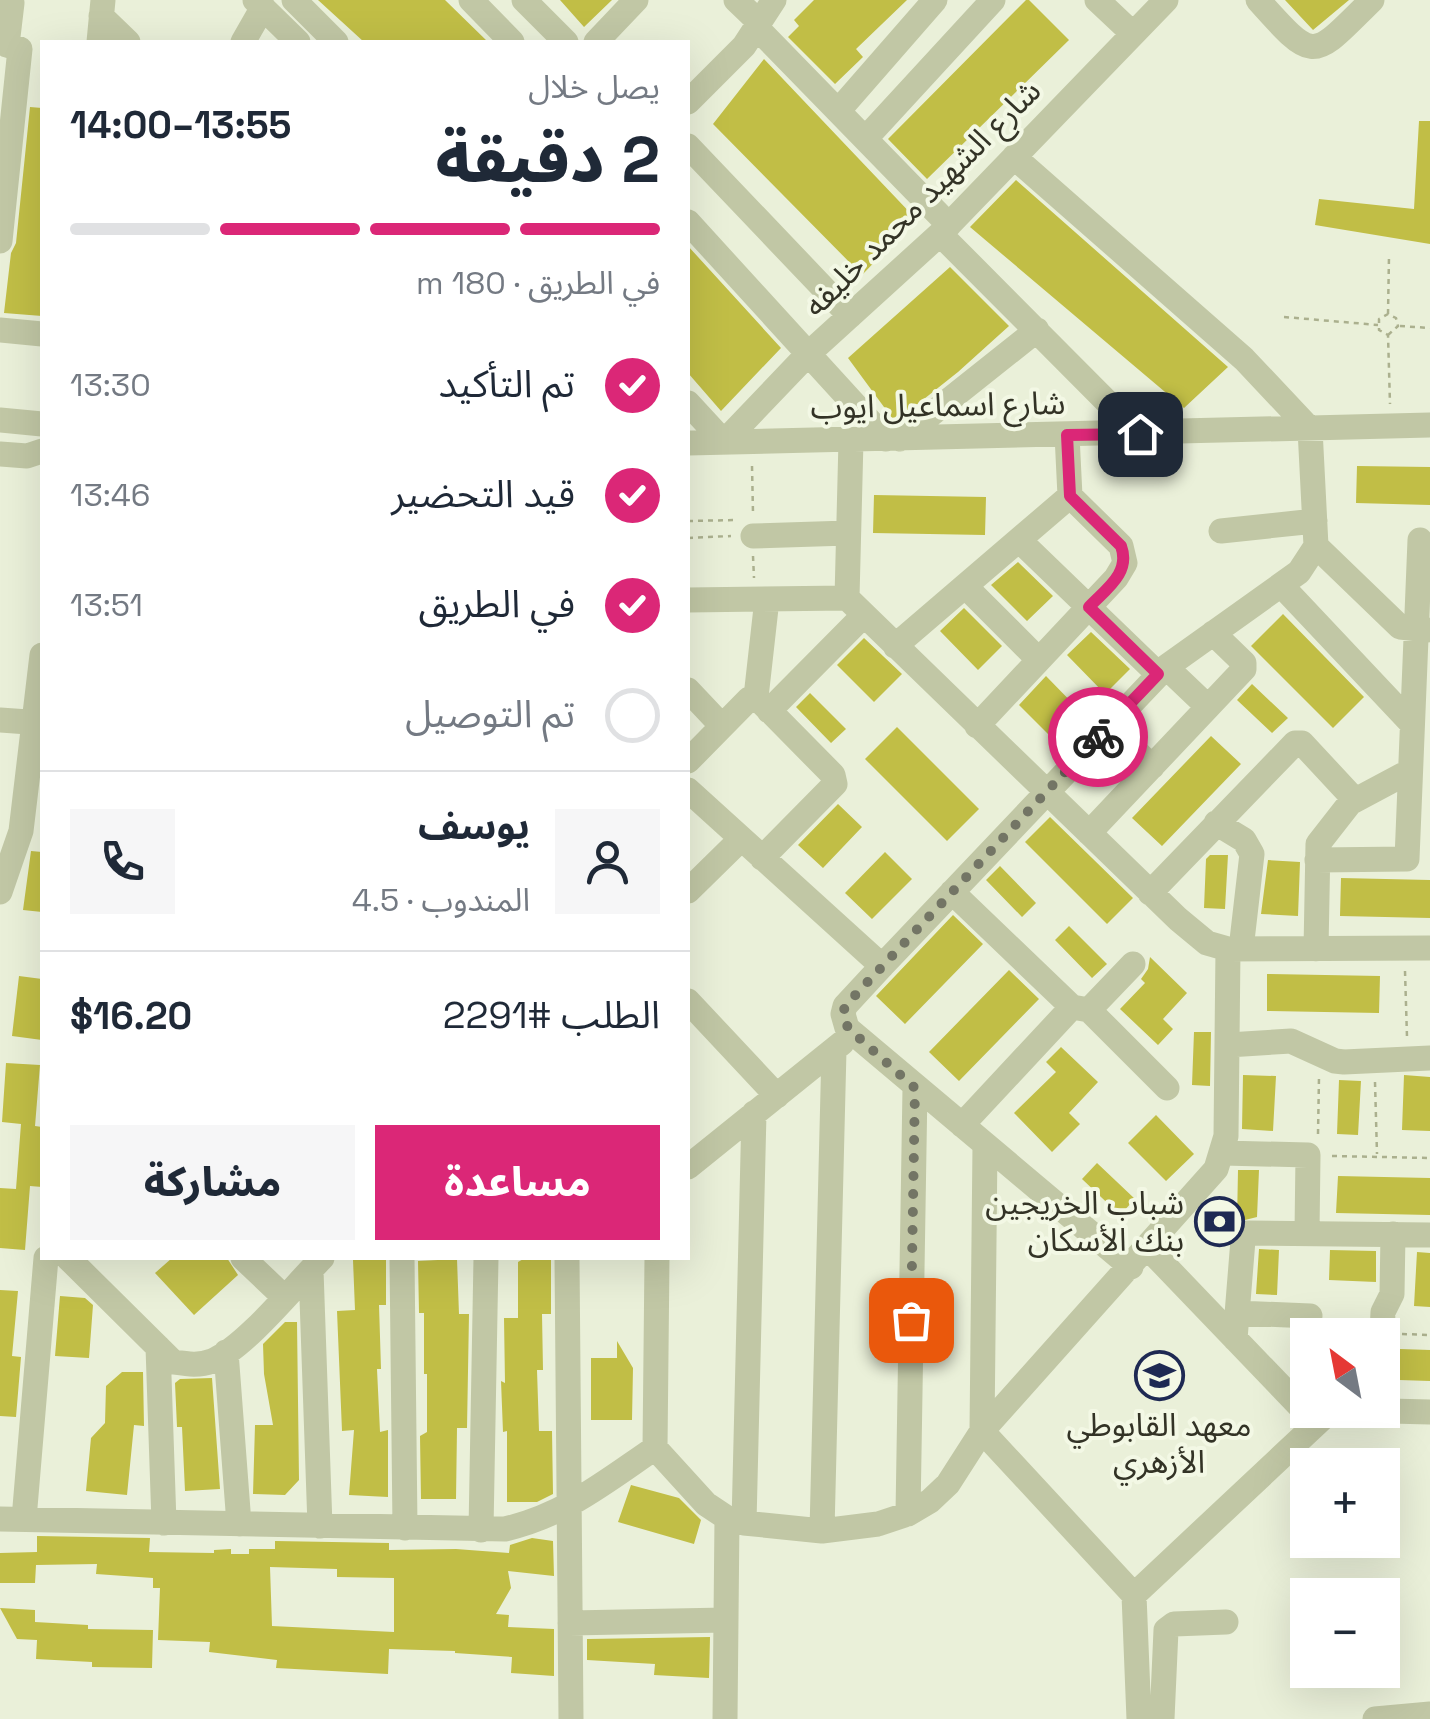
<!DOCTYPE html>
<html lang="ar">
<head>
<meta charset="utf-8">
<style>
  body { margin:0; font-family:"Space Grotesk","Noto Sans Arabic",sans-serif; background:#f6f6f7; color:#1f2937; direction:rtl; height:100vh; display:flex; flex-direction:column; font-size:38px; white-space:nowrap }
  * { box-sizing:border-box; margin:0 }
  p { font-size:32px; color:#747a83 }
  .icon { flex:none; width:55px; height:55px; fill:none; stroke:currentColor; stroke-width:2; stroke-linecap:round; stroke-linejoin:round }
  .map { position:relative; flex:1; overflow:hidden; direction:ltr }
  .panel { position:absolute; left:40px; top:40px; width:650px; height:1220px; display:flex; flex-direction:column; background:#fff; border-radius:0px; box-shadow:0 10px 40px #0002; direction:rtl }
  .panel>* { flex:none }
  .needle { width:65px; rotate:328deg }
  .tools { position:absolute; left:1290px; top:1318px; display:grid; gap:20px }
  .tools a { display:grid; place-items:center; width:110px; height:110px; border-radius:0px; background:#fff; box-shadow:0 10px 40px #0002; font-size:50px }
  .pin { position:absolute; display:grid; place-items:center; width:85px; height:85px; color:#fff; margin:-42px; border-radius:20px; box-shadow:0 5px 15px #0006 }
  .courier { position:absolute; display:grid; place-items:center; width:100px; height:100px; margin:-50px; border:8px solid #db2777; border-radius:50%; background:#fff; color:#222; box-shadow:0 2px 12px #0007 }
  .summary em { font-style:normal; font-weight:800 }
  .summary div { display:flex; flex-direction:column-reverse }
  .summary { display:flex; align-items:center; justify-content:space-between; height:170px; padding:0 30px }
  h1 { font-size:65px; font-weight:800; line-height:75px }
  .bar { display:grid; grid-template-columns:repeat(4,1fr); gap:15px 10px; align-content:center; height:120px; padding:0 30px }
  .bar i { height:12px; border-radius:8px; background:#e0e1e3 }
  .bar .on { background:#db2777 }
  .bar p { grid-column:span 4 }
  .line { display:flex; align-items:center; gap:25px; padding:0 30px; border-top:2px solid #e0e1e3 }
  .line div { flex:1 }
  .round { display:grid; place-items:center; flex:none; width:105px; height:105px; border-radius:0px; background:#f6f6f7 }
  ol { padding:0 30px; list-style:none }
  li { display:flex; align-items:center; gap:30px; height:110px }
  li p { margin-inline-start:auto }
  li .icon { padding:10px; border-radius:50%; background:#db2777; color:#fff; stroke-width:4 }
  li:last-child { color:#747a83 }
  li i { width:55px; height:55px; border:5px solid #e0e1e3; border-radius:50% }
  .cta { display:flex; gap:20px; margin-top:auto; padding:20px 30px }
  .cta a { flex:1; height:115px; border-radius:0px; background:#db2777; color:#fff; font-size:40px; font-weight:800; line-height:115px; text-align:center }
  .cta a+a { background:#f6f6f7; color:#1f2937 }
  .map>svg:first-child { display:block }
</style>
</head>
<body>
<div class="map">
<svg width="1430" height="1719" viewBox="0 0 1430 1719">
  <rect width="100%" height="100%" fill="#eaf0d9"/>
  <!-- building -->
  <path fill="#c1be46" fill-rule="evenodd" d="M318,0h127l43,42h-124z
    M560,0h52l-28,27z
    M814,0h93l-51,49 7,8 -28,27 -47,-47 11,-11 -5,-6z
    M1026,0h3l40,40 -142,139 -39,-40z
    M1285,0h64l-36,30z
    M764,59l152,160 -54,56 -149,-151z
    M30,107l12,1v208l-38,-3 7,-60 5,-10z
    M1419,121h11v123l-115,-19 4,-26 95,10z
    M1016,180l212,187 -44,41 -214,-181z
    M688,246l93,102 -60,63 -33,-38z
    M950,267l59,59 -51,46 -63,50 -47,-64z
    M1357,466l73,1v38l-74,-2z
    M874,495l112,2 -1,38 -112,-2z
    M1018,562l35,34 -26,25 -36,-36z
    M964,608l38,38 -24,24 -38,-39z
    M1283,614l81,83 -31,31 -82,-82z
    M1091,632l39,37 -25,25 -38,-39z
    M864,638l38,36 -28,28 -37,-37z
    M1046,676l38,39 -28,27 -37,-37z
    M1252,684l36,34 -16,15 -35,-33z
    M810,693l36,36 -15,14 -35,-36z
    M897,727l82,82 -32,32 -82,-82z
    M1211,736l30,28 -79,82 -30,-28z
    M838,804l24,23 -39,41 -25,-23z
    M1050,817l83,81 -26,26 -82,-82z
    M31,851l11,1v60l-19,-2z
    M885,852l27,27 -40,40 -27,-26z
    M1210,855h18l-3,54 -21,-1 2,-49z
    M1268,860l32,2 -2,54 -37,-2z
    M1000,866l36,37 -14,14 -36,-37z
    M1341,878l89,2v38l-90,-2z
    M953,915l30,29 -78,80 -29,-28z
    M1069,926l38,38 -15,14 -37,-38z
    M1150,957l37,36 -24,26 10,10 -15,16 -38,-36 25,-26 -4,-4 7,-10z
    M1009,970l30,29 -80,82 -30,-29z
    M1267,974l113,2 -1,37 -112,-2z
    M19,976l23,3v61l-30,-4z
    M1194,1032h17l-1,54 -18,-1z
    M1061,1047l37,35 -29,31 11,11 -28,28 -38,-39 42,-41 -10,-10z
    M6,1063l34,2 -5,61 7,1v60l-12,-1 -5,64 -25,-2v-60l16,1 5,-65 -19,-2z
    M1243,1075l33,1 -3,55 -31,-2z
    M1404,1075l26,2v54l-28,-1z
    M1339,1080l22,1 -3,54 -21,-1z
    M1156,1115l38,39 -28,27 -38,-38z
    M1097,1163l38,36 -15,16 -38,-36z
    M1238,1170h21l-2,47 -20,5z
    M1338,1176l92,2v37l-94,-2z
    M1259,1249l20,1 -2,45 -21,-1z
    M1330,1250l46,1v31l-47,-2z
    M1417,1252l13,1v54l-16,-1z
    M172,1258h55l11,17 -44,40 -39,-42z
    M525,1258h26v56h-9l1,56h-6l2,61h13l1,63 -16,8h-30v-71l-4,1 -2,-51 4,2 -1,-65h14v-56z
    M386,1259v46h-7l2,64h-4l3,63 8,-2v67l-39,-2 5,-65 -12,1 -5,-120 18,-1 -2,-50z
    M457,1259l2,55h10l-2,114h-10l-1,71h-35l-1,-63 7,-4v-58h-3v-61h-5l-1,-52z
    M0,1290l18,1 -6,65 9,1 -5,60 -16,-1z
    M60,1296l25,2 8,7 -4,53 -34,-2z
    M285,1322h12l2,158 -14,15 -32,-1 2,-69h18l-9,-51 -1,-30z
    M617,1341l16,27 -1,52h-41v-62h26z
    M1400,1349l30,1v31l-31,-1z
    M122,1372h21l1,54 -10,-1 -7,70 -41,-4 5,-53 14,-15 1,-37z
    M212,1378l8,111 -35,2 -3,-64h-5l-2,-44 5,-4z
    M631,1485l48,13 22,22 -7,24 -76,-22z
    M37,1536l113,2 -1,14 65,1v-3l17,-1v5h18v-5h26v-8l114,2v7l67,-1 53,4 1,-8 22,-7 21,3 1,35 -46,-5 3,17 -15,26 13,1 -1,12 46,2v47l-43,-3 1,-16 -57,-4v-2l-66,-2 -1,25 -112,-6 1,-8 -68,-8 1,-10 -52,-2 2,-52h-7v-10l-57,-4 1,-10 -61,1 -1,18h-35v-30l37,-1zM270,1567l67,2v8l57,1v54l-122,-6z
    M0,1608l35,2v12l53,3v4l65,1 -1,38 -60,-1v-5l-56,-3 1,-19 -20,-1z
    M710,1637l-1,41 -55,-3 1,-11 -68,-4v-21z"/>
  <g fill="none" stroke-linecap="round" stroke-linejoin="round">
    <!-- path -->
    <path stroke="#abb08e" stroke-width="2.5" stroke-dasharray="5 5" stroke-linecap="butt" d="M1388,314l1,-58
      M1284,317l94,8
      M1400,326l30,2
      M1388,335l10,-9 -2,-8 -8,-4 -9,5v11l9,5 2,69
      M752,466l1,47
      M688,521l49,-1
      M688,538l43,-2
      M753,556l1,22
      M1405,971l2,66
      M1375,1082l2,72
      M1318,1134l1,-57
      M1332,1156l98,2
      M1402,1334l28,1"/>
    <!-- minor -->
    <path stroke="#c1c7a5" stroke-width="25" d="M255,0l43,42
      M294,0l42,42
      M471,0l41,42
      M524,0l42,42
      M736,0l24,23
      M1097,0l34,32
      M1258,0c58,65 54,59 114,0
      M101,16l27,26
      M757,28l192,197
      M99,42l4,-42
      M243,42l20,-35
      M596,42l40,-42
      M688,102l56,-56 30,-46
      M839,110l96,-110
      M866,138l127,-138
      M688,146l162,170
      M1014,157l230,202 66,70 6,117 -17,26 -133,95 -284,299 -37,40 -2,8 4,14 284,239
      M688,222l198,217
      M940,234l199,200
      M0,241l20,-192 -13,-4 5,-42
      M0,330l42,4
      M688,403l36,39 84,-88 132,-120 226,-234
      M0,420l42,4
      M900,439l137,-109
      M688,443l742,-18
      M0,454l27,2 15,-5
      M1221,531l94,-10
      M753,536l95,-3
      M1019,540l139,134
      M1316,546l84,81 28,3
      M1281,585l131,139
      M965,586l74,74
      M847,598l4,-158
      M688,600l159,-2 331,321 29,24 21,6 202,-1
      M895,646l175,-150
      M1166,667l42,40
      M688,690l34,36
      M756,697l11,-98
      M769,711l95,-96
      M0,720l42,3
      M1110,725l42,42
      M977,726l139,-148 9,-15 -4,-17 -51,-50 -3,-61
      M688,761l61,-62 7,-2 77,78 2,9 -73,74
      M688,790l194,176
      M1216,823l28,17 8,14 -11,95
      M1089,833l155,-164v-6l-31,-30
      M1317,860l90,-1 13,-319
      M688,891l53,-52
      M0,892l21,-61 21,-176
      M952,892l120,115 17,3 44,-46
      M1150,893l145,-150h7l53,57
      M1316,949l2,-105 32,-41 60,-32
      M688,1001l89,95
      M1089,1010l78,78
      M1228,1045l63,-4 44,20 9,1 86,-4
      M962,1125l110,-118
      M985,1145l-3,286 152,164
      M1223,1153l85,2 -1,77
      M688,1167l154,-124
      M1148,1248l167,174
      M68,1258l105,104c14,2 26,4 39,-1 34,-14 83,-76 110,-103
      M243,1258l41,39
      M402,1258l3,270
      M567,1258l4,461
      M657,1258l-2,190 51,56 21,14 17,5 78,8 56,-7 30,-10 22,-13 18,-17 34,-53 234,-262 10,-33 2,-187
      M311,1270l9,256
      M1237,1313l73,3
      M1382,1334l1,-22 9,-18 1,-60
      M1235,1339l8,-99 5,-7 182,2
      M158,1347l6,176
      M226,1352l13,172
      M908,1514l7,-426
      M0,1519l505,10c60,-14 100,-47 150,-81
      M24,1519l22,-261
      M744,1523l10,-410
      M481,1530l5,-272
      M822,1531l12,-481
      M570,1623l156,-3
      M725,1719l2,-201
      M1139,1719l-5,-124 193,-181 22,-4 81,2
      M1162,1719l4,-89 8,-6 52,-2
      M1375,1719l55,-5"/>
  </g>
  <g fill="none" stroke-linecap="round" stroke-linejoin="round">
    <!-- done -->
    <path stroke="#737565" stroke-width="10" stroke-dasharray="0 18" d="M911,1320l4,-232 -67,-60 -5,-14 2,-8 253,-269"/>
    <!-- route -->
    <path stroke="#db2777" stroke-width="12" d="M1098,737l60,-63 -69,-67c17,-18 42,-34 32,-61l-51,-50 -3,-61 73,-1"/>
  </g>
  <!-- icons -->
  <defs>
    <symbol id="bank-ring" viewBox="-11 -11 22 22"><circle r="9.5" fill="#f3f8e5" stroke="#1e2953" stroke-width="1.5"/><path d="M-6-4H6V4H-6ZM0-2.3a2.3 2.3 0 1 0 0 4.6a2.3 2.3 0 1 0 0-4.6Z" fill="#1e2953"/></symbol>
    <symbol id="school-ring" viewBox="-11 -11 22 22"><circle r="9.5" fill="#f3f8e5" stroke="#1e2953" stroke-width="1.5"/><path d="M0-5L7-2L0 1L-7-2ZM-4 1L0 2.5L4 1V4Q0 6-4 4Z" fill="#1e2953"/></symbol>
  </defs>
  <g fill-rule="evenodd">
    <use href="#bank-ring" x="1192" y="1194" width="55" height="55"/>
    <use href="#school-ring" x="1132" y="1348" width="55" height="55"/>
  </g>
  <g text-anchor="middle" stroke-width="8" stroke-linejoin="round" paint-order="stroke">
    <!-- street labels -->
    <g font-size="32" fill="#333326" stroke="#f3f8e5">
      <text transform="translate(922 198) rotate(-45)" y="11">شارع الشهيد محمد خليفه</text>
      <text transform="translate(938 405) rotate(-1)" y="11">شارع اسماعيل ايوب</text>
    </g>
    <!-- poi labels -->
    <g font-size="32" fill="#333326" stroke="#f3f8e5" text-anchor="end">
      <text x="1184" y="1214">شباب الخريجين<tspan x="1184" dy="37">بنك الأسكان</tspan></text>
      <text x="1159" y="1436" text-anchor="middle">معهد القابوطي<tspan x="1159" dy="37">الأزهري</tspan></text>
    </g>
  </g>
</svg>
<div class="tools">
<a><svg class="needle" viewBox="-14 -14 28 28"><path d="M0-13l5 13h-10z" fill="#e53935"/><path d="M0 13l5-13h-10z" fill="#747a83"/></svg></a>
<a>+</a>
<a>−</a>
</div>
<div class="pin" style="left:911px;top:1320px;background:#ea580c"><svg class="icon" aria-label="bag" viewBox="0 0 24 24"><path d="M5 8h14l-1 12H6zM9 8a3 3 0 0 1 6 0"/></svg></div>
<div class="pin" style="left:1140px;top:434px;background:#1f2937"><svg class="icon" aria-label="home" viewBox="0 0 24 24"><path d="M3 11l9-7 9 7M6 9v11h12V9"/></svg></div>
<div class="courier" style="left:1098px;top:737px"><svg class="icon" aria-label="bike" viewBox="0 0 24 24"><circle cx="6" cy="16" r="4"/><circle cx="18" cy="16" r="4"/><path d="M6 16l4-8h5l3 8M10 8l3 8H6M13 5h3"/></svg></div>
<section class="panel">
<div class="summary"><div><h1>2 دقيقة</h1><p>يصل خلال</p></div><em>13:55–14:00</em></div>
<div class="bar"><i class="on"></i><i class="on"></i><i class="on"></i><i></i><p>في الطريق · 180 m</p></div>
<ol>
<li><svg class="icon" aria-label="check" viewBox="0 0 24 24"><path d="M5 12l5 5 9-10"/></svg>تم التأكيد<p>13:30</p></li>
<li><svg class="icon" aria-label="check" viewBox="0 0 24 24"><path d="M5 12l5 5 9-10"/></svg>قيد التحضير<p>13:46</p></li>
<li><svg class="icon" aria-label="check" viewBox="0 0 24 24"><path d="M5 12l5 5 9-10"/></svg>في الطريق<p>13:51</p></li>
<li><i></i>تم التوصيل</li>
</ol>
<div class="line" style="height:180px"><a class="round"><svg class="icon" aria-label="person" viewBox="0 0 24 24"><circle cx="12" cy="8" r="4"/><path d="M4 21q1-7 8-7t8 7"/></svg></a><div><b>يوسف</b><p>المندوب · 4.5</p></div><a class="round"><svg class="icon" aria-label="phone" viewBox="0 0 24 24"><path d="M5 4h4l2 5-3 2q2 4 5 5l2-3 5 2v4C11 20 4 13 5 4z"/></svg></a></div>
<div class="line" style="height:130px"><div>الطلب #2291</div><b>$16.20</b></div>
<div class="cta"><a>مساعدة</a><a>مشاركة</a></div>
</section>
</div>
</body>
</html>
